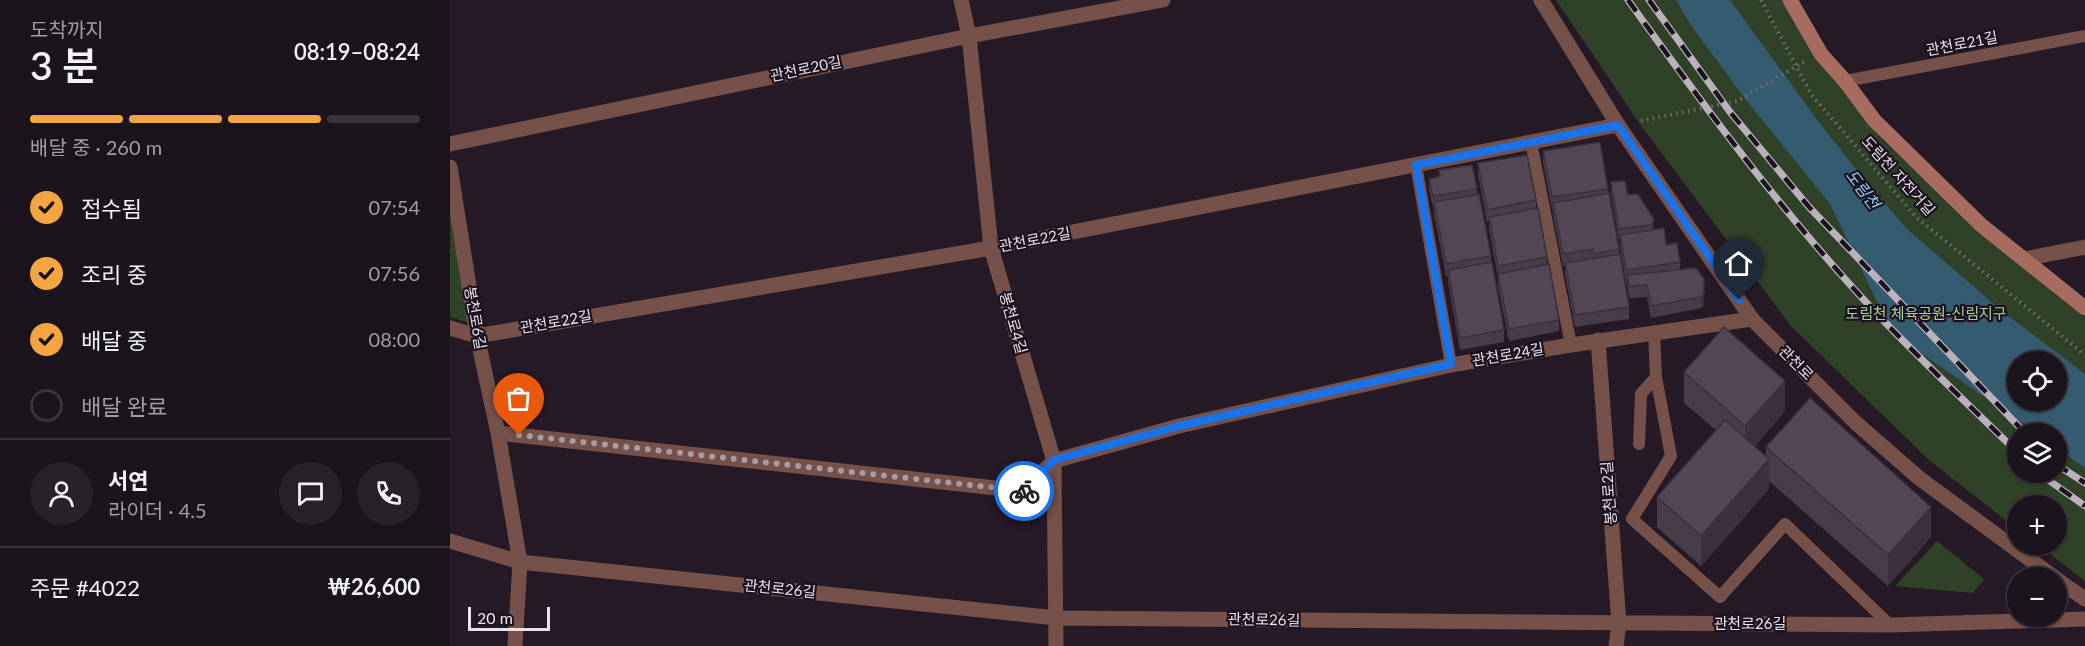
<!DOCTYPE html>
<html lang="ko">
<head>
<meta charset="utf-8">
<style>
  body { margin:0; font-family:Lato,"Noto Sans KR",sans-serif; background:#29212a; color:#f1f3f6; height:100vh; display:flex; flex-direction:column; font-size:22px; white-space:nowrap }
  * { box-sizing:border-box; margin:0 }
  p { font-size:20px; color:#a09ea4 }
  .icon { flex:none; width:33px; height:33px; fill:none; stroke:currentColor; stroke-width:2; stroke-linecap:round; stroke-linejoin:round }
  .map { position:relative; flex:1; overflow:hidden }
  .drawer { display:flex; flex-direction:column; background:#1c141d; width:450px }
  .drawer>* { flex:none }
  .fabs { position:absolute; left:1557px; top:351px; display:grid; gap:12px }
  .fabs a { display:grid; place-items:center; width:60px; height:60px; border-radius:50%; background:#1c141d; box-shadow:0 2px 4px #0004,0 0 0 2px #3a333b; font-size:30px }
  .scale { position:absolute; left:18px; bottom:15px; width:82px; box-sizing:border-box; padding-left:6px; border:3px solid #eae2eb; border-top:0; font-size:16px; line-height:21px; white-space:nowrap; color:#eae2eb; -webkit-text-stroke:4px #1c111e; paint-order:stroke }
  .pin { position:absolute; display:grid; place-items:center; width:51px; height:51px; color:#fff; margin:-62px -26px; border-radius:50% 50% 50% 0; rotate:-45deg; box-shadow:0 0 6px #0007 }
  .pin .icon { rotate:45deg }
  .courier { position:absolute; display:grid; place-items:center; width:60px; height:60px; margin:-30px; border:4px solid #1a73e8; border-radius:50%; background:#fff; color:#222; box-shadow:0 2px 8px #0007 }
  .headline em { font-style:normal; font-weight:600 }
  .headline div { display:flex; flex-direction:column-reverse }
  .headline { display:flex; align-items:center; justify-content:space-between; height:102px; padding:0 30px }
  h1 { font-size:39px; font-weight:600; line-height:45px }
  .bar { display:grid; grid-template-columns:repeat(4,1fr); gap:9px 6px; align-content:center; height:72px; padding:0 30px }
  .bar i { height:8px; border-radius:4px; background:#3a333b }
  .bar .current { background:#f2a541 }
  .bar p { grid-column:span 4 }
  .line { display:flex; align-items:center; gap:15px; padding:0 30px; border-top:2px solid #3a333b }
  .line div { flex:1 }
  .round { display:grid; place-items:center; flex:none; width:63px; height:63px; border-radius:32px; background:#29212a }
  ol { padding:0 30px; list-style:none }
  li { display:flex; align-items:center; gap:18px; height:66px }
  li p { margin-inline-start:auto }
  li .icon { padding:6px; border-radius:50%; background:#f2a541; color:#111; stroke-width:4 }
  li:last-child { color:#a09ea4 }
  li i { width:33px; height:33px; border:3px solid #3a333b; border-radius:50% }
  main { display:flex; flex:1; min-height:0 }
  .map>svg:first-child { display:block }
</style>
</head>
<body>
<main>
<section class="drawer">
<div class="headline"><div><h1>3 분</h1><p>도착까지</p></div><em>08:19–08:24</em></div>
<div class="bar"><i class="current"></i><i class="current"></i><i class="current"></i><i></i><p>배달 중 · 260 m</p></div>
<ol>
<li><svg class="icon" aria-label="check" viewBox="0 0 24 24"><path d="M5 12l5 5 9-10"/></svg>접수됨<p>07:54</p></li>
<li><svg class="icon" aria-label="check" viewBox="0 0 24 24"><path d="M5 12l5 5 9-10"/></svg>조리 중<p>07:56</p></li>
<li><svg class="icon" aria-label="check" viewBox="0 0 24 24"><path d="M5 12l5 5 9-10"/></svg>배달 중<p>08:00</p></li>
<li><i></i>배달 완료</li>
</ol>
<div class="line" style="height:108px"><a class="round"><svg class="icon" aria-label="person" viewBox="0 0 24 24"><circle cx="12" cy="8" r="4"/><path d="M4 21q1-7 8-7t8 7"/></svg></a><div><b>서연</b><p>라이더 · 4.5</p></div><a class="round"><svg class="icon" aria-label="chat" viewBox="0 0 24 24"><path d="M4 5h16v11H9l-5 4z"/></svg></a><a class="round"><svg class="icon" aria-label="phone" viewBox="0 0 24 24"><path d="M5 4h4l2 5-3 2q2 4 5 5l2-3 5 2v4C11 20 4 13 5 4z"/></svg></a></div>
<div class="line" style="height:78px"><div>주문 #4022</div><b>₩26,600</b></div>
</section>
<div class="map">
<svg width="1635" height="646" viewBox="0 0 1635 646">
  <rect width="100%" height="100%" fill="#261a27"/>
  <!-- green -->
  <path fill="#2f4227" fill-rule="evenodd" d="M1106,0h228l20,40 79,101 202,176v264l-47,-36 18,-1v-38h-38l-1,23 -87,-68 -139,-135 -152,-203zM1568,362h38v38h-38zM1568,434h38v38h-38z
    M0,214l19,109 -19,-6z
    M1487,541l47,38 -11,14 -78,-7z"/>
  <!-- water -->
  <path fill="#345b70" fill-rule="evenodd" d="M1226,0h54l88,121 40,51 49,57 95,82 83,63v94l-28,-20 -1,-14 -20,-1 -144,-100 -62,-129 -84,-104 -56,-76zM1568,362h38v38h-38z"/>
  <g fill="none" stroke-linecap="round" stroke-linejoin="round">
    <!-- path -->
    <path stroke="#746a75" stroke-width="4" stroke-dasharray="1.5 4.5" stroke-linecap="butt" d="M1311,0l50,94 105,123 169,138
      M1191,121l96,-20 67,-39"/>
    <!-- service -->
    <path stroke="#765149" stroke-width="12" d="M1395,81l240,-45
      M1081,142l40,203
      M966,165l35,200
      M1204,332l2,45 15,79 -39,63 88,78 65,-73 105,101
      M1189,444l2,-50 15,-17"/>
    <!-- minor -->
    <path stroke="#765149" stroke-width="15" d="M511,0l8,36 22,212 63,213 2,185
      M0,144l519,-108 194,-36
      M0,167l27,169 21,97 22,129 -5,84
      M1574,259l61,-12
      M0,328l27,8 514,-88 627,-123
      M1148,340l21,284 -3,22
      M48,433l525,58 31,-30 125,-35 272,-61 120,-20 181,-26
      M0,541l70,21 536,56 834,7 195,-6"/>
    <!-- tertiary -->
    <path stroke="#765149" stroke-width="15" d="M1091,0l77,125 134,194 104,104 63,55 136,100
      M1606,579l29,20"/>
    <!-- secondary -->
    <path stroke="#a76c5f" stroke-width="15" d="M1340,0l31,54 24,27 29,39 107,105 104,83"/>
    <defs>
      <path id="rail" d="M1178,0c78,109 158,218 251,316 45,47 92,91 139,137
        M1199,0l81,112 79,95 217,227
        M1606,464l29,19
        M1587,472l48,34"/>
    </defs>
    <!-- rail casing -->
    <use href="#rail" stroke="#bab1bb" stroke-width="7"/>
    <!-- rail -->
    <use href="#rail" stroke="#1c111e" stroke-width="4.5" stroke-dasharray="14" stroke-linecap="butt"/>
  </g>
  <!-- wall -->
  <path fill="#473c49" d="M1093,151l65,38 21,118v12l-54,8 -10,-52v-9h-2l-10,-51v-6h-1l-9,-46z
    M1028,163l58,37v8l11,49v8l12,55v11l-50,10 -11,-55v-8l-9,-49v-8l-2,1 -9,-47z
    M989,170l38,19v5l14,62v7l13,67v12l-44,8 -12,-68v-6h-2l-12,-62v-7h-1l-4,-17v-11l10,-3z
    M1161,182l17,13 10,-1 16,36 26,32v8l24,9v26l-3,3 -50,10 -4,-21 -18,1 -2,-16h-1l-6,-35v-7h-1l-8,-46z
    M1234,372l101,39 -30,35 11,10v-9l165,90 -43,49 -119,-105v8l-68,77 -44,-39v-30l59,-67 -32,-27z"/>
  <!-- shaded-wall -->
  <path fill="#3a313c" d="M1204,220v12l-3,5v-12z
    M1254,293v12l-3,3v-11z
    M1335,381v30l-40,45v-30z
    M1319,459v30l-68,77v-30z
    M1481,507v30l-43,49v-31z"/>
  <!-- building -->
  <path fill="#534655" stroke="#3a313c" stroke-width="1.5" d="M1150,142l8,47 -56,8 -9,-46z
    M1077,155l9,45 -49,10 -9,-47z
    M1022,165l5,24 -44,7 -4,-17 11,-3 -1,-6z
    M1175,181l3,14 10,-1 14,22 2,4 -3,5 -32,4 -8,-47z
    M1159,193l10,56 -25,5 -1,-5 -30,5 -10,-51z
    M1029,194l12,62 -45,8 -12,-62z
    M1088,208l9,49 -49,9 -9,-49z
    M1214,228l2,17 11,-2 3,19 -54,8 -6,-35z
    M1170,254l9,53 -54,8 -10,-52z
    M1042,262l12,68 -44,8 -12,-68z
    M1099,264l10,56 -50,9 -11,-55z
    M1246,268l8,11v14l-3,4 -50,9 -4,-21 -18,1 -2,-11z
    M1274,327l61,54 -40,45 -61,-54z
    M1360,398l121,109 -43,48 -122,-108z
    M1275,420l44,39 -68,77 -44,-39z"/>
  <g fill="none" stroke-linecap="round" stroke-linejoin="round">
    <!-- done -->
    <path stroke="#a59ca6" stroke-width="6" stroke-dasharray="0 10.8" d="M69,435l505,56"/>
    <!-- route -->
    <path stroke="#1a73e8" stroke-width="8" d="M574,491l30,-31 125,-34 272,-62 -35,-199 202,-40 121,175"/>
  </g>
  <g text-anchor="middle" stroke-width="4.5" stroke-linejoin="round" paint-order="stroke">
    <!-- street labels -->
    <g font-size="15" fill="#eae2eb" stroke="#1c111e">
      <text transform="translate(1512 44) rotate(-11)" y="5">관천로21길</text>
      <text transform="translate(356 69) rotate(-12)" y="5">관천로20길</text>
      <text transform="translate(1448 176) rotate(48)" y="5">도림천 자전거길</text>
      <text transform="translate(585 240) rotate(-11)" y="5">관천로22길</text>
      <text transform="translate(25 318) rotate(80)" y="5">봉천로6길</text>
      <text transform="translate(106 322) rotate(-10)" y="5">관천로22길</text>
      <text transform="translate(563 323) rotate(74)" y="5">봉천로4길</text>
      <text transform="translate(1058 355) rotate(-10)" y="5">관천로24길</text>
      <text transform="translate(1346 363) rotate(45)" y="5">관천로</text>
      <text transform="translate(1159 493) rotate(-94)" y="5">봉천로2길</text>
      <text transform="translate(330 589) rotate(6)" y="5">관천로26길</text>
      <text transform="translate(814 620) rotate(1)" y="5">관천로26길</text>
      <text x="1300" y="629">관천로26길</text>
    </g>
    <!-- park labels -->
    <g font-size="15" fill="#a8d099" stroke="#1c111e">
      <text x="1476" y="319">도림천 체육공원-신림지구</text>
    </g>
    <!-- water labels -->
    <g font-size="16" font-style="italic" fill="#8ed2f7" stroke="#1c111e">
      <text transform="translate(1413 189) rotate(53)" y="6">도림천</text>
    </g>
  </g>
</svg>
<div class="fabs">
<a><svg class="icon" aria-label="locate" viewBox="0 0 24 24"><circle cx="12" cy="12" r="6"/><path d="M12 2v4M12 18v4M2 12h4M18 12h4"/></svg></a>
<a><svg class="icon" aria-label="layers" viewBox="0 0 24 24"><path d="M12 4l9 5-9 5-9-5zM3 14l9 5 9-5"/></svg></a>
<a>+</a>
<a>−</a>
</div>
<div class="scale">20 m</div>
<div class="pin" style="left:69px;top:435px;background:#ea580c"><svg class="icon" aria-label="bag" viewBox="0 0 24 24"><path d="M5 8h14l-1 12H6zM9 8a3 3 0 0 1 6 0"/></svg></div>
<div class="pin" style="left:1289px;top:300px;background:#1f2937"><svg class="icon" aria-label="home" viewBox="0 0 24 24"><path d="M3 11l9-7 9 7M6 9v11h12V9"/></svg></div>
<div class="courier" style="left:574px;top:491px"><svg class="icon" aria-label="bike" viewBox="0 0 24 24"><circle cx="6" cy="16" r="4"/><circle cx="18" cy="16" r="4"/><path d="M6 16l4-8h5l3 8M10 8l3 8H6M13 5h3"/></svg></div>
</div>
</main>
</body>
</html>
